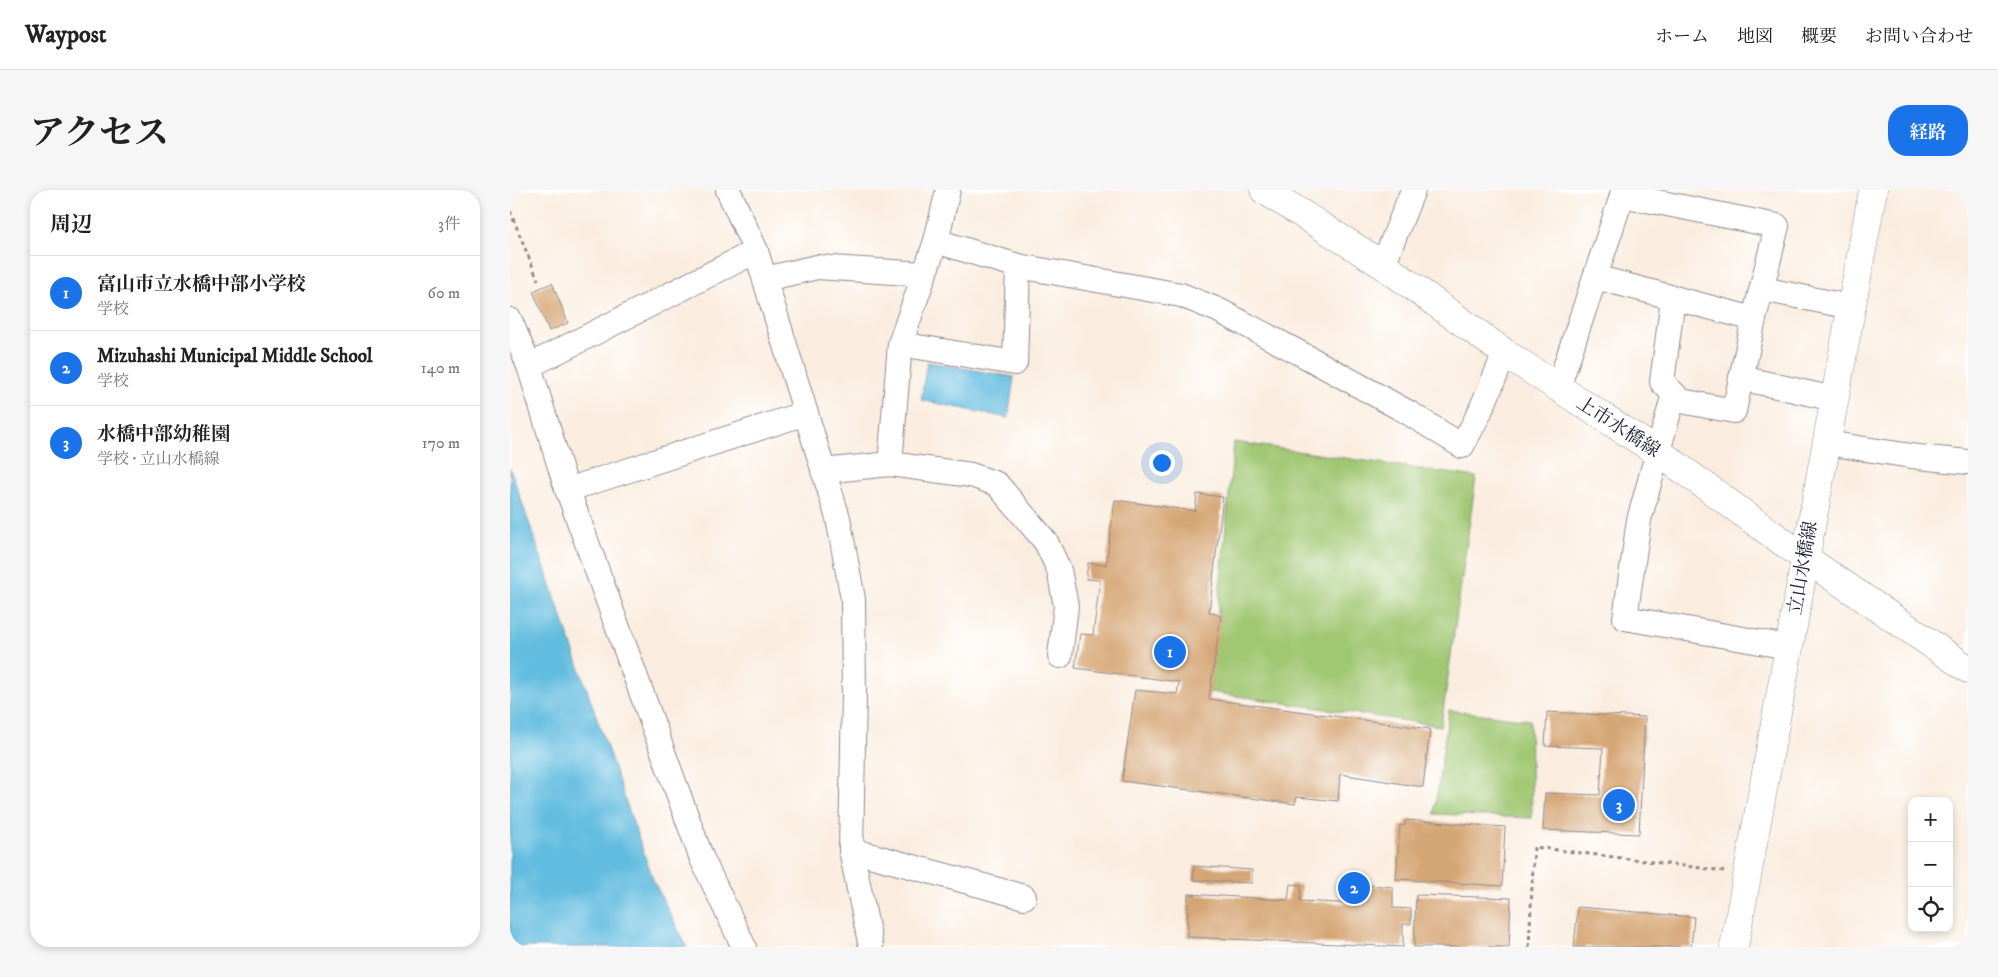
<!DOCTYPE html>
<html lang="ja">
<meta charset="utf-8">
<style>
:root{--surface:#fff;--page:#f6f6f6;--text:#222;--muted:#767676;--line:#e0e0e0;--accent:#1a73e8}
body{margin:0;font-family:"IM FELL DW Pica","Noto Serif JP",serif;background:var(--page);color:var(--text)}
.controls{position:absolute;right:15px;bottom:15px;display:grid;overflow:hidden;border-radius:10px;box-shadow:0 2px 8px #0003}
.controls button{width:45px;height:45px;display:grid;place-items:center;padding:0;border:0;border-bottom:1px solid var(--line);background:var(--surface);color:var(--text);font:25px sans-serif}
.you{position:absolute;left:651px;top:272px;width:18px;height:18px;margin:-12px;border:4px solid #fff;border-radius:50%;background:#1a73e8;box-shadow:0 0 0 8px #1a73e833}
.badge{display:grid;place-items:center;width:32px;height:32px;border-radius:50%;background:var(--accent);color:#fff;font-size:16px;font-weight:700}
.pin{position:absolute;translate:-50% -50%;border:2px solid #fff;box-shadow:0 1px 5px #0006}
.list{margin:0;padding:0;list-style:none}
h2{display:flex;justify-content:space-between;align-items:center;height:65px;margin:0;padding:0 20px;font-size:21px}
h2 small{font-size:16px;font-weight:400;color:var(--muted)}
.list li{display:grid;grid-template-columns:32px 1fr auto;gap:15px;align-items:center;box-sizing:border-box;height:75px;padding:0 20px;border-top:1px solid var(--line)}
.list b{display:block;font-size:19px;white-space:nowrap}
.list p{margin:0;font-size:16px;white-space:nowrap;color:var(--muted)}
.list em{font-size:16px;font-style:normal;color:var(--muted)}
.icon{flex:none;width:28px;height:28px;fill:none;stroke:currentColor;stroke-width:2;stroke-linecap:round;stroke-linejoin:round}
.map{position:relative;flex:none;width:1458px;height:757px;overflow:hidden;border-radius:20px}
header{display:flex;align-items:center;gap:30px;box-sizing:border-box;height:70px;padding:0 25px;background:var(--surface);border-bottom:1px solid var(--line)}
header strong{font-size:24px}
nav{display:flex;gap:28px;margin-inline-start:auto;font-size:18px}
.intro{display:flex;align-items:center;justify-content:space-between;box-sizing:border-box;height:120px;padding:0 30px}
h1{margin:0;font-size:35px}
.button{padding:12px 22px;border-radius:20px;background:var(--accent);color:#fff;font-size:18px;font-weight:700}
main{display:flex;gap:30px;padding:0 30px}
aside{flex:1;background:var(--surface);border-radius:20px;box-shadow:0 2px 8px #0003}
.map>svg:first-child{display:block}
.green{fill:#a0c772;stroke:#617456}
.water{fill:#62bcdf;stroke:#426f8d}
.building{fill:#d5a674}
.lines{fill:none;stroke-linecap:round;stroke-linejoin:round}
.street-casing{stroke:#8e888d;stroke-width:26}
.secondary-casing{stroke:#8e888d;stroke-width:29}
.primary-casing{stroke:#8e888d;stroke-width:29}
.path{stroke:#8e888d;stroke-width:3;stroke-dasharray:4 4;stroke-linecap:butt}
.street{stroke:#fff;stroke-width:24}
.secondary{stroke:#fff;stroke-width:28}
.primary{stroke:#fff;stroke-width:28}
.labels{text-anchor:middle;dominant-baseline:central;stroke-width:4.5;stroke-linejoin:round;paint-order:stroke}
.street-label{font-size:19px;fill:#22223b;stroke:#fff}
</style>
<header>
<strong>Waypost</strong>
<nav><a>ホーム</a><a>地図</a><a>概要</a><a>お問い合わせ</a></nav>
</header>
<div class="intro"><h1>アクセス</h1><a class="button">経路</a></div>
<main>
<aside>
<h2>周辺<small>3件</small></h2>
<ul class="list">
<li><span class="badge">1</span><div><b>富山市立水橋中部小学校</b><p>学校</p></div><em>60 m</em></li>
<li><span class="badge">2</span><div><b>Mizuhashi Municipal Middle School</b><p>学校</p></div><em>140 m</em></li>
<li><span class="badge">3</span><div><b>水橋中部幼稚園</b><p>学校 · 立山水橋線</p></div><em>170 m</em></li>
</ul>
</aside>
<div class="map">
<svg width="1458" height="757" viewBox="0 0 1458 757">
<rect width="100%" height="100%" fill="#fff"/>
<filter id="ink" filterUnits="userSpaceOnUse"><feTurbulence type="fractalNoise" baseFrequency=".02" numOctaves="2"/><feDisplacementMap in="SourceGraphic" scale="10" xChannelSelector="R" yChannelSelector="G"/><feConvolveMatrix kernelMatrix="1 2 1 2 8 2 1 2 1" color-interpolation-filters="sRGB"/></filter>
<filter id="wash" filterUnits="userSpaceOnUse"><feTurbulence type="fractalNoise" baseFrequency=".0096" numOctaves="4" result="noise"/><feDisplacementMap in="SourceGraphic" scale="20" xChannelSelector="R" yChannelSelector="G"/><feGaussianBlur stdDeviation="1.12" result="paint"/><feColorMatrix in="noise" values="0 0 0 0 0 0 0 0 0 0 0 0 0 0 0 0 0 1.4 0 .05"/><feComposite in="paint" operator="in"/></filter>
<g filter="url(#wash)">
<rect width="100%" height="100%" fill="#faeddf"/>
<g class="green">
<polygon points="724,252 966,287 931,536 700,502"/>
<polygon points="939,520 1020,530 1022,628 924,624"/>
</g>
<g class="water">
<polygon points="417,172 504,187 498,228 411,210"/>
<polygon points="0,278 143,690 177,757 0,757"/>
</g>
<g id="blocks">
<g class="building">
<polygon points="42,93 58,133 39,141 23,101"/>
<polygon points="687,304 713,307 699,422 711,426 699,509 920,539 913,597 830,584 828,611 787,607 785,614 612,591 625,500 667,504 669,492 565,478 570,444 583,445 590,390 576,389 578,373 596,375 605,310 685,321"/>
<polygon points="1037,522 1135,527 1129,644 1033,640 1035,603 1090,605 1093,558 1035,556"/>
<polygon points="896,630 995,637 992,696 886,689 890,635 894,636"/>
<polygon points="684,676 742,680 742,693 683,690"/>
<polygon points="780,694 791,695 790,711 846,714 846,694 883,697 883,718 901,719 901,734 893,734 893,757 677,747 678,704 778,710"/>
<polygon points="906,705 1001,708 999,757 904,757"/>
<polygon points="1068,717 1184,727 1181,757 1064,757"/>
</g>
</g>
</g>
<g filter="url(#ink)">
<use href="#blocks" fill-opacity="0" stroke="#8e888d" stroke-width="1"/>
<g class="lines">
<defs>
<g id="street">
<polyline points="218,0 246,61 328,328 343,409 344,504 341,660 361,757"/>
<polyline points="426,51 508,76"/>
<polyline points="873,75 903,0"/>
<polyline points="1085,87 1244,129 1267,36 1112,5"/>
<polyline points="255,89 307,77 414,84"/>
<polyline points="1252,99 1341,117"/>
<polyline points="1163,108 1152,192 1171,211 1224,221 1244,129"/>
<polyline points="0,130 19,176 54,290 192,669 234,757"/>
<polyline points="390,154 505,173 508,76 671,105 708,120 799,168 899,223 952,256 969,224 995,163"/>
<polyline points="19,176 246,61"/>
<polyline points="1231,188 1324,209"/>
<polyline points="1048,198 1114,0"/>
<polyline points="1164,204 1129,330 1115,428 1278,457"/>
<polyline points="1316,253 1408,267 1458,272"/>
<polyline points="380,274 461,285 487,294 536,352 549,380 556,416 550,466"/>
<polyline points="313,281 380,274 390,154 426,51 438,0"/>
<polyline points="57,300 296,223"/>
<polyline points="341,660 514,707"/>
</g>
<polyline id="secondary" points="754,0 873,75 995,163 1158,269 1295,368 1458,479"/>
<polyline id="primary" points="1224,757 1363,0"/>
</defs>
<use href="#street" class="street-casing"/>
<use href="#secondary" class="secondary-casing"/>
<use href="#primary" class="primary-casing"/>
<g class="path">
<polyline points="0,21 28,90"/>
<polyline points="1019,757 1024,657 1214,681"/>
</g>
<use href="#street" class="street"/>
<use href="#secondary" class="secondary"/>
<use href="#primary" class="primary"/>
</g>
</g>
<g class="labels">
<g class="street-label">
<text transform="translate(1108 237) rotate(33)">上市水橋線</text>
<text transform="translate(1293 378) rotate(-80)">立山水橋線</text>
</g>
</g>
</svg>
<div class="controls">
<button>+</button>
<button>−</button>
<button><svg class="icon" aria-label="locate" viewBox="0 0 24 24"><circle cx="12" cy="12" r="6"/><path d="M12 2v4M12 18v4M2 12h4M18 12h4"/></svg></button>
</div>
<div class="you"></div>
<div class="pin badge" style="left:660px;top:462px">1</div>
<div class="pin badge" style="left:844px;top:698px">2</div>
<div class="pin badge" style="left:1109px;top:615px">3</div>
</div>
</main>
